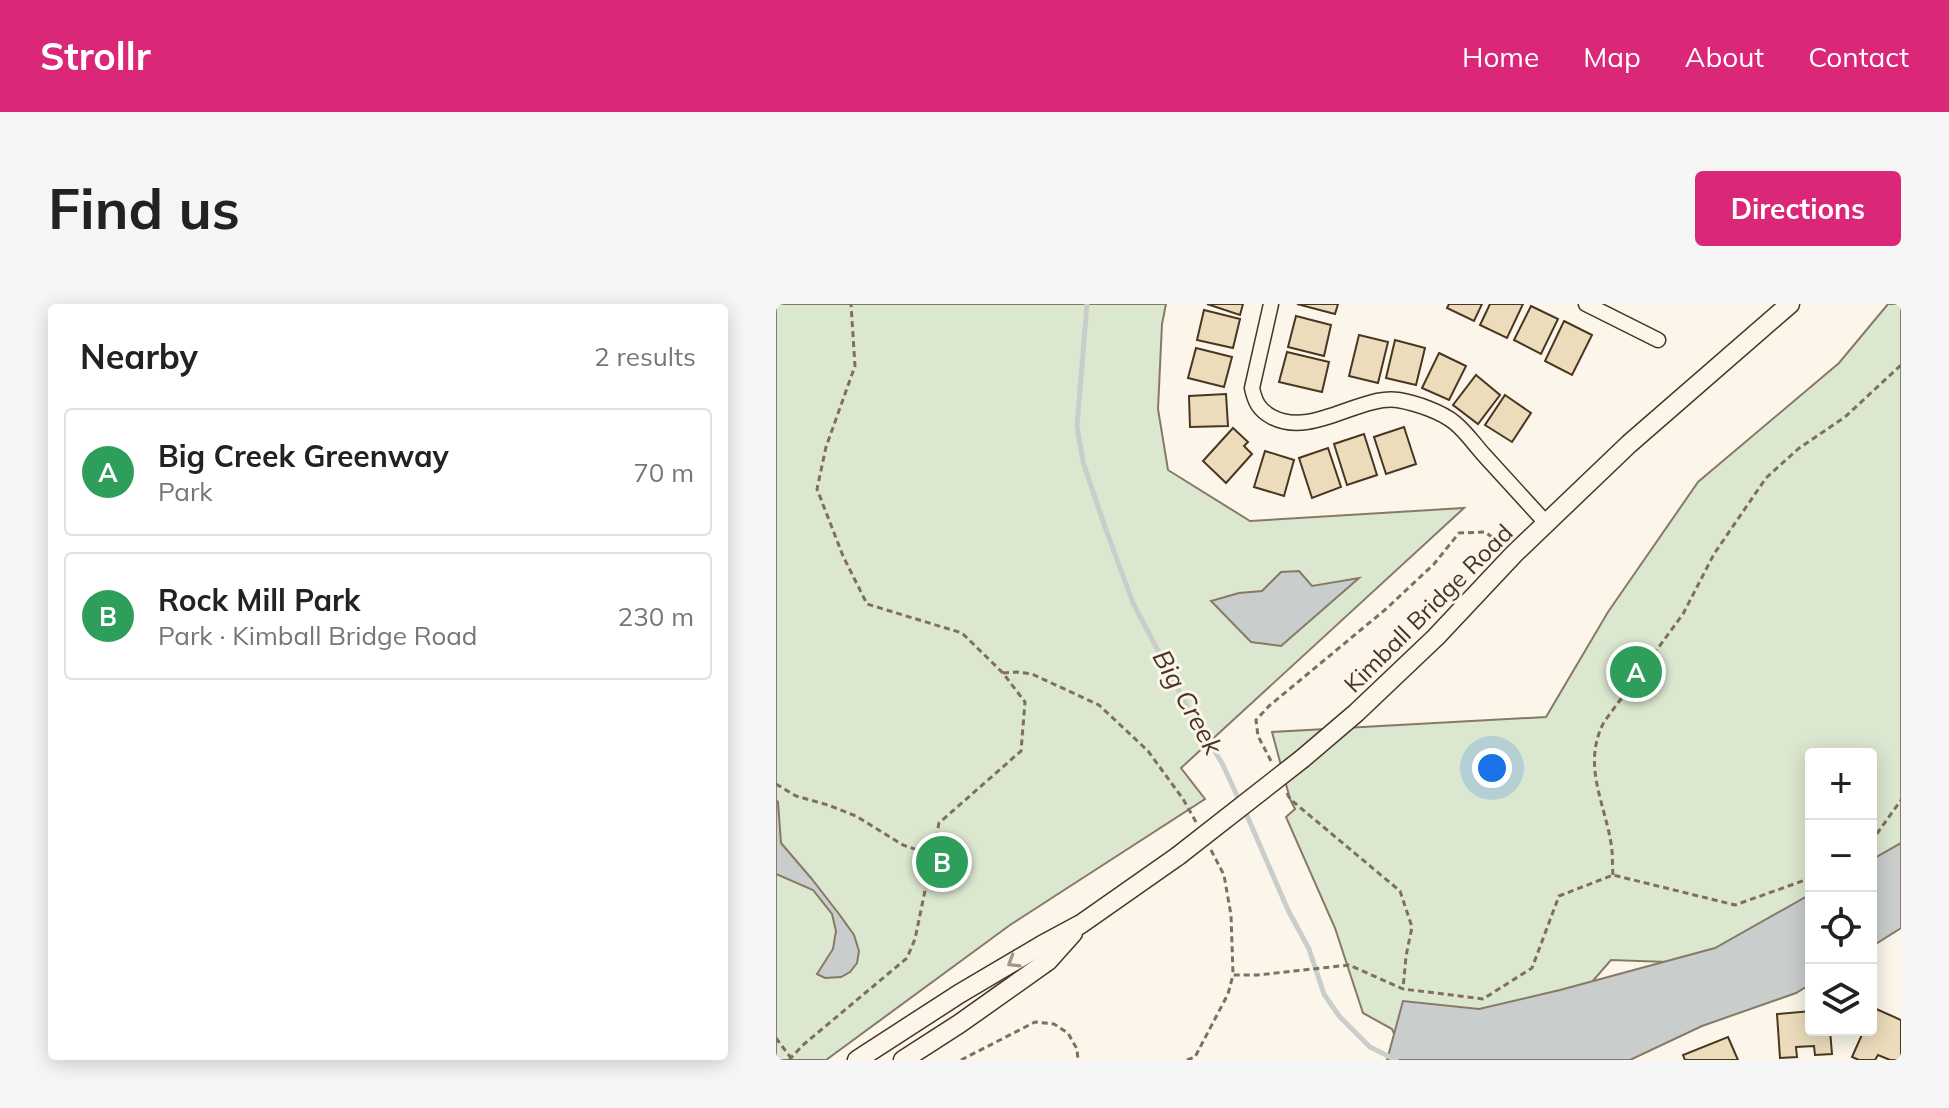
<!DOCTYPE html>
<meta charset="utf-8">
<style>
:root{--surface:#fff;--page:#f6f6f6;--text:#222;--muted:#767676;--line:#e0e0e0;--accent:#db2777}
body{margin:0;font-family:Mulish,sans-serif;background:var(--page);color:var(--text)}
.controls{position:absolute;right:24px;bottom:24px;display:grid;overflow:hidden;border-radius:8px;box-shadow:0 4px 20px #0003}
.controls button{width:72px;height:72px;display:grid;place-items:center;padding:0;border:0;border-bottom:2px solid var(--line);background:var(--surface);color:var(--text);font:40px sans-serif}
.you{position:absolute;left:716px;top:464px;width:28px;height:28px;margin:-20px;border:6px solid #fff;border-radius:50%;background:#1a73e8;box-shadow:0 0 0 12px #1a73e833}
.badge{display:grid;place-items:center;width:52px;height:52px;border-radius:50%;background:var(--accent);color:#fff;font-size:26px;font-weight:700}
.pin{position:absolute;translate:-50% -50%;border:4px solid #fff;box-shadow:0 2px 8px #0006}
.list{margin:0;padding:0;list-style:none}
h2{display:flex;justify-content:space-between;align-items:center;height:104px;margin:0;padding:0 32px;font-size:34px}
h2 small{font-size:26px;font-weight:400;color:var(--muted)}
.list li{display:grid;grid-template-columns:52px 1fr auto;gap:24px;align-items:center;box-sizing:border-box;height:128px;margin:0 16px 16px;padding:0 16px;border:2px solid var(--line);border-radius:8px}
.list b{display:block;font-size:30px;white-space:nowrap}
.list p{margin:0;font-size:26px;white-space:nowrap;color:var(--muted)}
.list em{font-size:26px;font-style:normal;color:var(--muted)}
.icon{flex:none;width:44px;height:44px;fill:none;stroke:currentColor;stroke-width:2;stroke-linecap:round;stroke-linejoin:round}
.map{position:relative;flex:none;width:1125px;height:756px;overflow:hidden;border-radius:8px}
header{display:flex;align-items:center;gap:48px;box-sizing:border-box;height:112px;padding:0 40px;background:var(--accent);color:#fff}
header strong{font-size:38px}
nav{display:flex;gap:44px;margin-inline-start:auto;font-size:28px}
.intro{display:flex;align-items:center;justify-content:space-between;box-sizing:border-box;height:192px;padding:0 48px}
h1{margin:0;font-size:56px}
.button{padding:20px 36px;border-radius:8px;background:var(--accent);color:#fff;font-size:28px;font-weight:700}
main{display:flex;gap:48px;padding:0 48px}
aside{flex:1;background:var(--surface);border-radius:8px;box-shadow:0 4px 20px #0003}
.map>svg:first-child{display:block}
.green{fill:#dce7d0;stroke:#887966;stroke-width:2}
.water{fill:#c9cecd;stroke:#887966;stroke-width:2}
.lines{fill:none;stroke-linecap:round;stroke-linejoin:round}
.stream{stroke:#c9cecd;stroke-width:5}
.building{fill:#ecdcbc;stroke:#4a3520;stroke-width:2}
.minor-casing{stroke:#4a3520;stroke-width:17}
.tertiary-casing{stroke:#4a3520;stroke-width:21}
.path{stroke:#7f6f5c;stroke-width:3;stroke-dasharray:6 4;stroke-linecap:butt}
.minor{stroke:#fbf6e9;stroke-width:14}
.tertiary{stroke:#fbf6e9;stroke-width:18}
.tertiary-bridge-casing{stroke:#4a3520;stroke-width:21;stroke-linecap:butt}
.tertiary-bridge{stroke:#fbf6e9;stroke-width:18}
.oneway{stroke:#a29684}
.labels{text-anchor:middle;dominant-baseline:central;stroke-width:6;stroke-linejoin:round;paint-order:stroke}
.street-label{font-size:24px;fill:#4a3520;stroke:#fbf6e9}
.water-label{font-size:26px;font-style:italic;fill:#4a3520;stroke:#fbf6e9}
</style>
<header>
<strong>Strollr</strong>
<nav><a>Home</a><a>Map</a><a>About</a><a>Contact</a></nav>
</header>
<div class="intro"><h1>Find us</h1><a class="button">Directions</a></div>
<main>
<aside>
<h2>Nearby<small>2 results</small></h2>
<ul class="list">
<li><span class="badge" style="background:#2e9e5b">A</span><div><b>Big Creek Greenway</b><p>Park</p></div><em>70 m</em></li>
<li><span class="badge" style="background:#2e9e5b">B</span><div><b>Rock Mill Park</b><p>Park · Kimball Bridge Road</p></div><em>230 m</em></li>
</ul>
</aside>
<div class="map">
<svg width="1125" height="756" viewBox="0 0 1125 756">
<rect width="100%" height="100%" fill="#fbf6e9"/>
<g class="green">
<polygon points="0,0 390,0 386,20 382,105 392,166 474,217 688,204 405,464 429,495 234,621 50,756 0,756"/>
<polygon points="1112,0 1125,0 1125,580 1095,600 1095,450 1035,450 1035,632 975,661 835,656 774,726 625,746 616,725 587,709 559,624 510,513 519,505 514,495 496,428 770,413 832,308 922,178 1063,59"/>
</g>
<g class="water">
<polygon points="523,267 536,282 583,274 505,342 475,338 435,297 463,289 486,287 505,268"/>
<polygon points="0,496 2,498 5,539 35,574 63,610 78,631 83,647 81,659 74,668 65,673 49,674 41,670 57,645 60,627 56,610 37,586 0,570"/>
<polygon points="1125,539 1125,624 1095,643 1095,556"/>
<polygon points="1035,590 1035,680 1020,689 926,722 854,756 611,756 627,697 703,705 784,686 939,644"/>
</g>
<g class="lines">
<g class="stream">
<polyline points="311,0 301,122 307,158 329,223 357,299 414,408 446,459 464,498"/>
<polyline points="469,507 512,606 533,645 548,690 563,712 594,743 620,756"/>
</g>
</g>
<g class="building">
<polygon points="431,0 467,0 464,11"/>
<polygon points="521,0 562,0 559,10"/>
<polygon points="673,0 706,0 698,17 671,4"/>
<polygon points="714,0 747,0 731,34 704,21"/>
<polygon points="755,2 782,15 765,50 738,36"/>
<polygon points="428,6 464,15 457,44 421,36"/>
<polygon points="520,12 555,21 548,52 512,43"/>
<polygon points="788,17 816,31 796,71 769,57"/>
<polygon points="583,31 612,38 602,79 573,72"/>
<polygon points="619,36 649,44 640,81 610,74"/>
<polygon points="420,44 456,53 448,83 412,74"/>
<polygon points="511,48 553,58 546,88 503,78"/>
<polygon points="663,49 690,62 673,96 646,84"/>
<polygon points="700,71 724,91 702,120 677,101"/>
<polygon points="450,90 452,122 414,123 413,92"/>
<polygon points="729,91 755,109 736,138 709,121"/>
<polygon points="628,123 640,160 610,170 598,133"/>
<polygon points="457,124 472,138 468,142 476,150 450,179 427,157"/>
<polygon points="588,130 601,171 571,181 558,140"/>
<polygon points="552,144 565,183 536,194 523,154"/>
<polygon points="489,147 518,156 508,192 478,183"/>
<polygon points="1098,704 1125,716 1125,756 1114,756 1102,751 1099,756 1083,756 1076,753 1088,726 1095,726 1095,711"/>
<polygon points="1035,707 1035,726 1054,726 1056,750 1039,751 1038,742 1020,743 1021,753 1004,754 1001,710"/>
<polygon points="952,733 962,756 909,756 907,751"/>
</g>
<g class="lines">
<defs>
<g id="minor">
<path d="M495,0L476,84C479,98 483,106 496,113C535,134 583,91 622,96C640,99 666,108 679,119C690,128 699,141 708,151C729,174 750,197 771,220"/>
<polyline points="810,0 882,36"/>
</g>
<g id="tertiary">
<polyline points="526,455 580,409 660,333 738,250 853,140 1014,0"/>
<polyline points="81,756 183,690 266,641 305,620 402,552"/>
<polyline points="127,756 183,720 272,657 297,629"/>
</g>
</defs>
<use href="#minor" class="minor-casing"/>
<use href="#tertiary" class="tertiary-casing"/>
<g class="path">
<polyline points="227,369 241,368 256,370 323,401 372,447 407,495 420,518"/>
<polyline points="495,457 482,432 480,416 493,402 610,305 658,260 683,229 709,228 726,240"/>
<polyline points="0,480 20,492 52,501 80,512 127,541 156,551"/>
<polyline points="511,489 514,495 624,587 636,623 630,652 627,685"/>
<polyline points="1095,538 1125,496"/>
<polyline points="435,546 448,571 455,611 457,670"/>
<path d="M837,571C836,560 837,550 835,539C828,497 806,460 828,418L907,310L938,250L990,174L1022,145L1069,113L1125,61"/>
<polyline points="0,734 15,754"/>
<polyline points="13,756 27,741 131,654 139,635 163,519 245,447 249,398 227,369 186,329 91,300 67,252 41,185 50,143 79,62 75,0"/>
<polyline points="185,756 259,718 278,720 292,729 301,745 302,756"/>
<polyline points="411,756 419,753 452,690 457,671 482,671 573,661 627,685 707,695 756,664 783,592 837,571 959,601 1035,574"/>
</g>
<use href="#minor" class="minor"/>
<use href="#tertiary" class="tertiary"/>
<defs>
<polyline id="tertiary-bridge" points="402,552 526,455"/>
</defs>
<use href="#tertiary-bridge" class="tertiary-bridge-casing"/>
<use href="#tertiary-bridge" class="tertiary-bridge"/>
</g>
<defs><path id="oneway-chevron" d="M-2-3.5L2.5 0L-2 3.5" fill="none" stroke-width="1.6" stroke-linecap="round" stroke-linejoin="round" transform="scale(2)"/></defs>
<use class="oneway" href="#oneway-chevron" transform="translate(237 658) rotate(149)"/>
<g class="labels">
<g class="street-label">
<text transform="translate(652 304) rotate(-45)">Kimball Bridge Road</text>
</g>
<g class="water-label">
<text transform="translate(412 398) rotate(61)">Big Creek</text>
</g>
</g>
</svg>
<div class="controls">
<button>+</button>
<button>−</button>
<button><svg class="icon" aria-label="locate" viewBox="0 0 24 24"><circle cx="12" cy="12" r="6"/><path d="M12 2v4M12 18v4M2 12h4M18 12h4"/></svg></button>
<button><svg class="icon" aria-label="layers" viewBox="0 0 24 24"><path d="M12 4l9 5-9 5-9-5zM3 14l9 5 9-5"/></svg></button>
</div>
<div class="you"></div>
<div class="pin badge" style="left:860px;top:368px;background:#2e9e5b">A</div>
<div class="pin badge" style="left:166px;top:558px;background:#2e9e5b">B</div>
</div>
</main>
